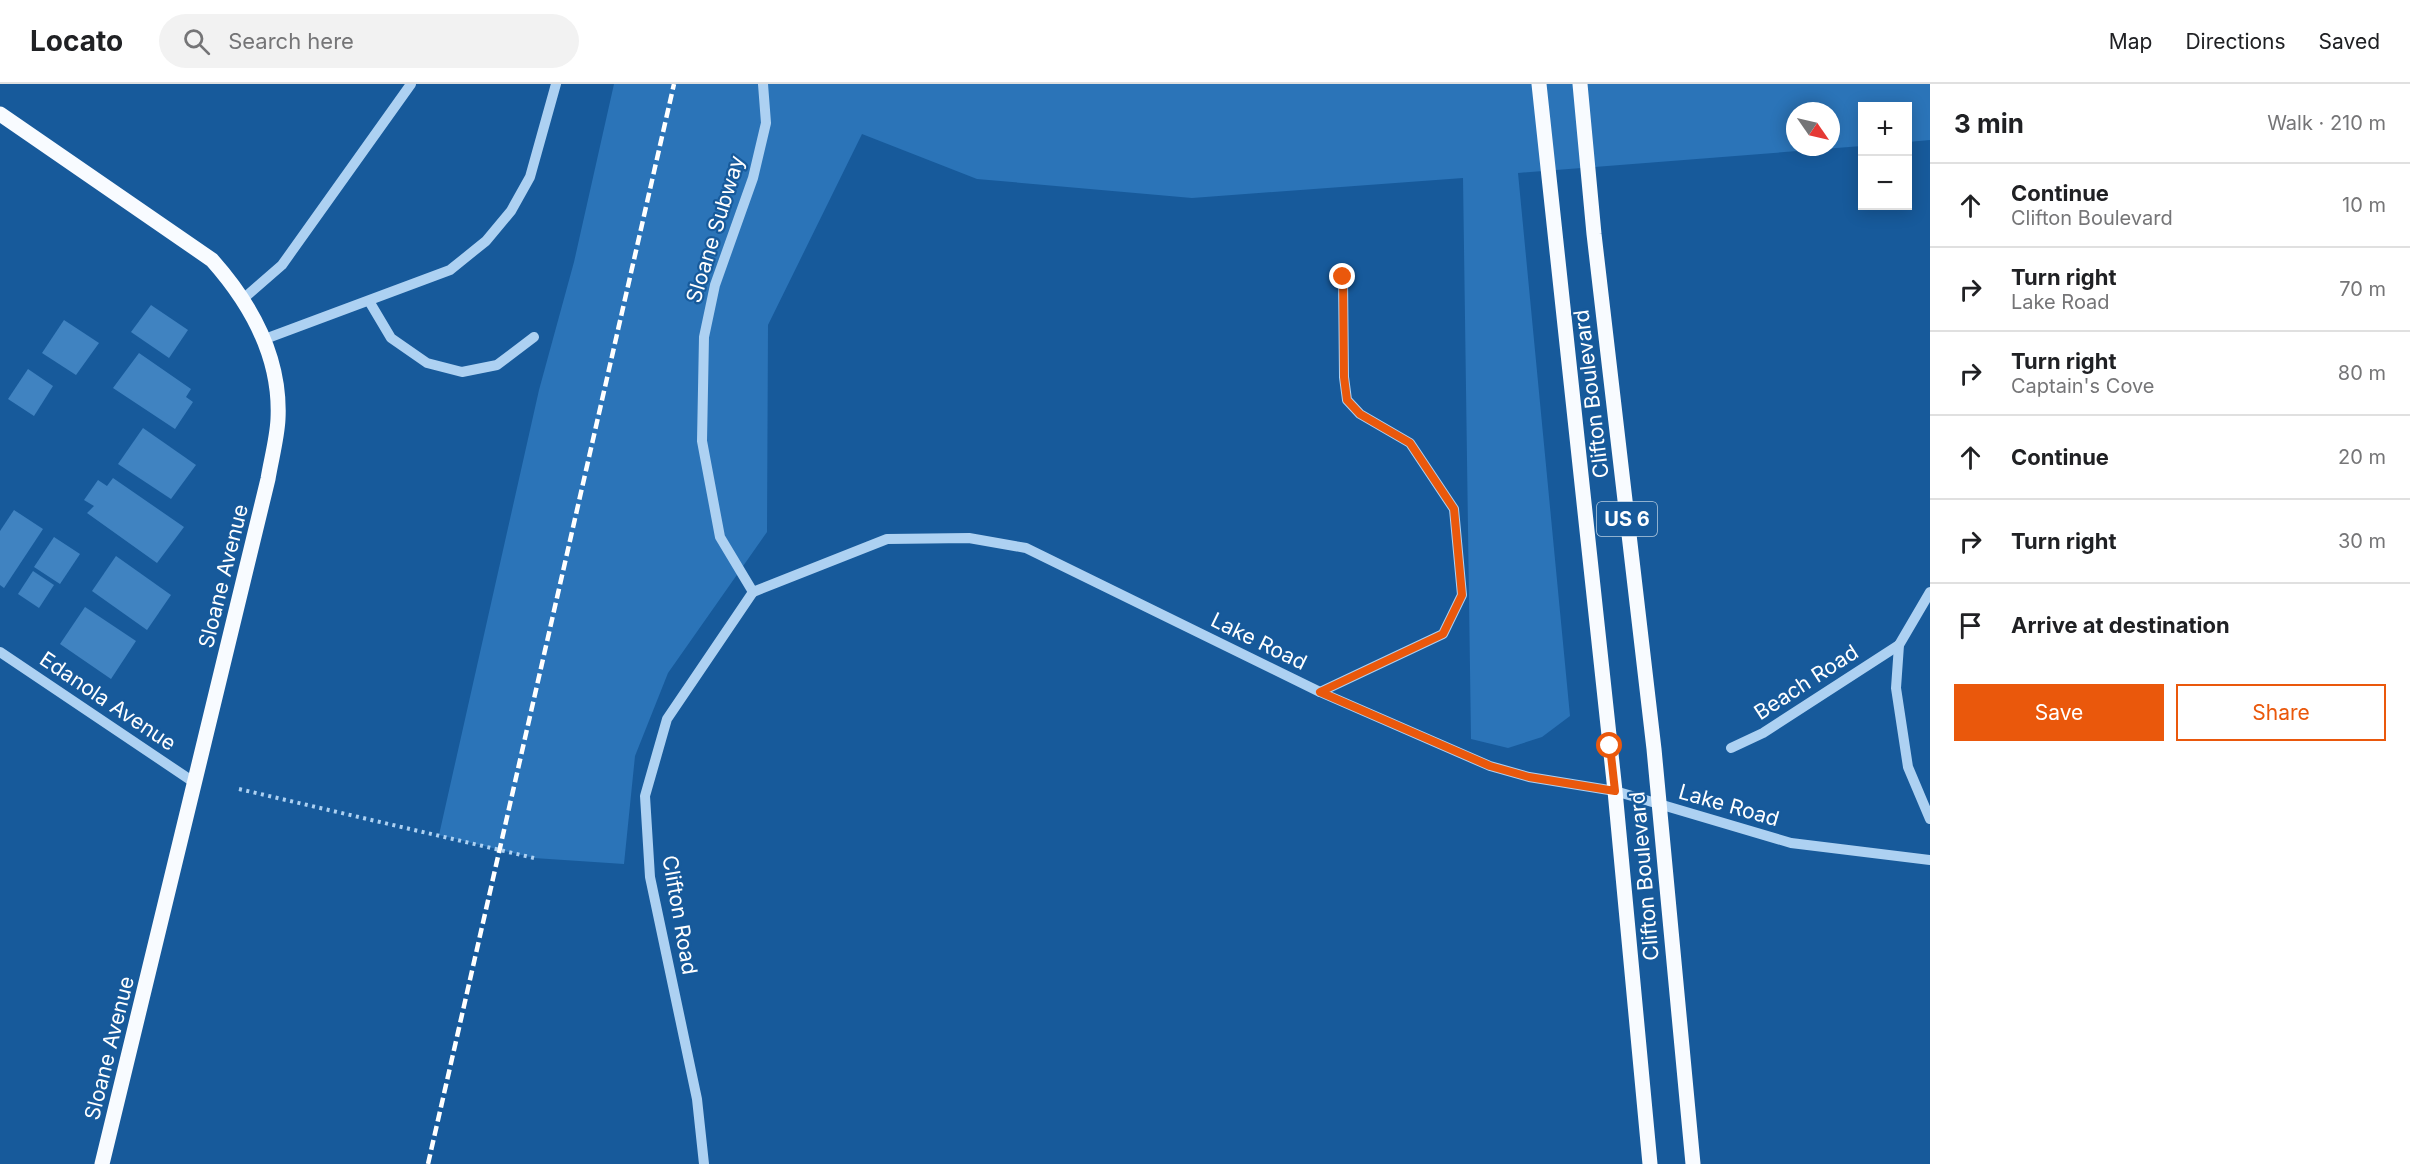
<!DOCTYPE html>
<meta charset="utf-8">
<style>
:root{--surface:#fff;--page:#f2f2f2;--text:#202124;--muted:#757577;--line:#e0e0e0;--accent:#ea580c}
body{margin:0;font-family:Inter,sans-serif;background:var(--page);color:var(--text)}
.controls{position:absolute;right:18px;top:18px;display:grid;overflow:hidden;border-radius:0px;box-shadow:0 3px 15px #0003}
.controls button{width:54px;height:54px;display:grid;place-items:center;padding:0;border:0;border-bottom:2px solid var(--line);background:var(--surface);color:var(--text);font:30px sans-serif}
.compass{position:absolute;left:1786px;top:18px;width:54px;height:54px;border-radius:50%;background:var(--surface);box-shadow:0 3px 15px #0003;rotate:124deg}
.stop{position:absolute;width:18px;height:18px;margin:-14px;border:4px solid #ea580c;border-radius:50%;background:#fff}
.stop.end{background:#ea580c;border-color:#fff;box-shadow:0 2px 6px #0008}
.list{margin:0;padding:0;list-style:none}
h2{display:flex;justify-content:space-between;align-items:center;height:78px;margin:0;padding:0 24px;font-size:26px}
h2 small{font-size:20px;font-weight:400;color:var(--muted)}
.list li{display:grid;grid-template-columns:39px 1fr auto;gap:18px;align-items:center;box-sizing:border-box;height:84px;padding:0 24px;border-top:2px solid var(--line)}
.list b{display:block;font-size:22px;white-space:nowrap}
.list p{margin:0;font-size:20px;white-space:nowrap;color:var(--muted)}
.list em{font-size:20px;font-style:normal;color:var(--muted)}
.actions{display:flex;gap:12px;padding:18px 24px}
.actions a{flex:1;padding:14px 0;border:2px solid var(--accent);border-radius:0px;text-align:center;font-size:21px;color:var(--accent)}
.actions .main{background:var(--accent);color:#fff}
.icon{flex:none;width:33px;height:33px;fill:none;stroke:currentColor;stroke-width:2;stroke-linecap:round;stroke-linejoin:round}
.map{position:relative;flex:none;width:1930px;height:1080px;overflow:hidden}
header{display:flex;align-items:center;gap:36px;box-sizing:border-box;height:84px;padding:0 30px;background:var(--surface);border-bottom:2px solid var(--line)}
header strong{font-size:28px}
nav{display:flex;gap:33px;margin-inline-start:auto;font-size:21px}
.search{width:420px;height:54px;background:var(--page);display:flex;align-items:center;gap:15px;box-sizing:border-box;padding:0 21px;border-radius:33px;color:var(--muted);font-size:22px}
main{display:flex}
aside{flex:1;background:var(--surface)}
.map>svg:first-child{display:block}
.green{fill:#2b74b8;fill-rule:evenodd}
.building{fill:#4083c1}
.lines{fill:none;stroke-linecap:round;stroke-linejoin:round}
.path{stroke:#add1f2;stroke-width:4;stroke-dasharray:3 4.5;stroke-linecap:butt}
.minor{stroke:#add1f2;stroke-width:10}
.major{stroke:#f8fbff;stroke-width:15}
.rail{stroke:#fff;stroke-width:4.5;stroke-dasharray:10 4.5;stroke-linecap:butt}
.route{stroke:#ea580c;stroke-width:8}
.labels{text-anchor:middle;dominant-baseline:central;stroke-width:4.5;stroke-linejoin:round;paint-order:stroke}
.shield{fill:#175a9b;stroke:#b9cee1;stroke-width:1.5}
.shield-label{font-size:20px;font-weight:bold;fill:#fff}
.street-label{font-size:21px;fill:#fff;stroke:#175a9b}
</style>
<header>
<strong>Locato</strong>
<div class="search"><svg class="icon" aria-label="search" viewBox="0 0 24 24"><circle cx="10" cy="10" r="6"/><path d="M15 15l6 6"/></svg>Search here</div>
<nav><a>Map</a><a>Directions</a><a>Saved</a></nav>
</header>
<main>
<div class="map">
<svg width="1930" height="1080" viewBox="0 0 1930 1080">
<rect width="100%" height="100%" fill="#175a9b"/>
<path class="green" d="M614,0H1930V56L1908,58V22H1862V62L1518,89L1570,632L1542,653L1508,664L1471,655L1463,94L1192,114L977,95L862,50L768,241L767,448L668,589L635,672L624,780L534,774L439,751L539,306L574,178ZM1795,27H1831V63H1795Z"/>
<g class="building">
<polygon points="151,221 188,246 169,274 131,248"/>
<polygon points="64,236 99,259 76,291 42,269"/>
<polygon points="139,269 191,305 186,313 193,318 175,345 113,304"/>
<polygon points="28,285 53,302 34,332 8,315"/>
<polygon points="143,344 196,381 171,415 118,380"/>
<polygon points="113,394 184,443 157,479 87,429 94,422 84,416 98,396 107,402"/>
<polygon points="14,426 43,445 4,504 0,501 0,447"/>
<polygon points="54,453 80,470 60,500 34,483"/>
<polygon points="116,472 171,511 147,546 92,507"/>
<polygon points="33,487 54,501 39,524 18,510"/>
<polygon points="85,523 136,557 111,595 60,560"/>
</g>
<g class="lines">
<polyline class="path" points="239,705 534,774"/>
<g class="minor">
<polyline points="243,215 282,181 411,0"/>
<polyline points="369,217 391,254 427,279 462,288 497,281 534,253"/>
<polyline points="265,255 450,186 486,157 511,127 530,93 556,0"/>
<polyline points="753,508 887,455 969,454 1026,464 1320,608 1490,682 1529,693 1615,707 1791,759 1930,776"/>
<polyline points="753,508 720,453 702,357 704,253 715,201 753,94 766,39 763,0"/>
<polyline points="1930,508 1899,561 1896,604 1908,683 1930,735"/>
<polyline points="0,568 195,699"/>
<polyline points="1320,608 1443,550 1462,511 1454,425 1410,359 1360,330 1347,316 1344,293 1343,193"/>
<polyline points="1731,664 1763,649 1899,561"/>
<polyline points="704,1080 697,1015 650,793 645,712 667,635 753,508"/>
</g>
<g class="major">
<polyline points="1539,0 1615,707 1650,1080"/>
<polyline points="1580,0 1594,150 1654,665 1693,1080"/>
<path d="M0,30L212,176C252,221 281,274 278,335C277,355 271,376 268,395L102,1080"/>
</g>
<polyline class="rail" points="428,1080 674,0"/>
</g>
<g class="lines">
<polyline class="route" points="1343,193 1344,293 1347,316 1360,330 1410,359 1454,425 1462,511 1443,550 1320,608 1490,682 1529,693 1615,707 1610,662"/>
</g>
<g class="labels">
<rect class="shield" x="1597" y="418" width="60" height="34" rx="4.5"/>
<g class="shield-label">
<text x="1627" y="435">US 6</text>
</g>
<g class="street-label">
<text transform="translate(715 145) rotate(-73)">Sloane Subway</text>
<text transform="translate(1591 310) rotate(-97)">Clifton Boulevard</text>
<text transform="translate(223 492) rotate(-76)">Sloane Avenue</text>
<text transform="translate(1259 557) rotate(26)">Lake Road</text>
<text transform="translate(1806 598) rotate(-33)">Beach Road</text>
<text transform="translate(108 617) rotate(34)">Edanola Avenue</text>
<text transform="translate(1729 721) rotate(16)">Lake Road</text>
<text transform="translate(1644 792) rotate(-95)">Clifton Boulevard</text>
<text transform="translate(680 831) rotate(80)">Clifton Road</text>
<text transform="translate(109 964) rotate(-76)">Sloane Avenue</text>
</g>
</g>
</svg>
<div class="controls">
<button>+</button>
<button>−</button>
</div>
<svg class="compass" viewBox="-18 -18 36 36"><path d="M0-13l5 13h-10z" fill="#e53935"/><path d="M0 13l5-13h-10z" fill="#757577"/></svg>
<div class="stop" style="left:1610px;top:662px"></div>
<div class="stop end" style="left:1343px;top:193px"></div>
</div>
<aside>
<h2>3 min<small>Walk · 210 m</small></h2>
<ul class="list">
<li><svg class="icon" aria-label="ahead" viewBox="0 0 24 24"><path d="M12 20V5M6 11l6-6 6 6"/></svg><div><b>Continue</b><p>Clifton Boulevard</p></div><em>10 m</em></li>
<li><svg class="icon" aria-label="right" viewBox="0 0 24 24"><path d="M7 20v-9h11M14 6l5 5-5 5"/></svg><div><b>Turn right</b><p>Lake Road</p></div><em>70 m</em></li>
<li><svg class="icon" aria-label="right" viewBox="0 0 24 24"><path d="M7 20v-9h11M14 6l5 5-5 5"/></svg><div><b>Turn right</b><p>Captain's Cove</p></div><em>80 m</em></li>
<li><svg class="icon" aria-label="ahead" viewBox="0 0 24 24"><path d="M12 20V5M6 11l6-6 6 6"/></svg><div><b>Continue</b></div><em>20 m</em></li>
<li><svg class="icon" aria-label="right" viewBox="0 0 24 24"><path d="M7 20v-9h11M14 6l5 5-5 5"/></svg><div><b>Turn right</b></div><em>30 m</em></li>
<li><svg class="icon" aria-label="arrive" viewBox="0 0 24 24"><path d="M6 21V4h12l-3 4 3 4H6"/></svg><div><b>Arrive at destination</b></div></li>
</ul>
<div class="actions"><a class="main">Save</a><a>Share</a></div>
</aside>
</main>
